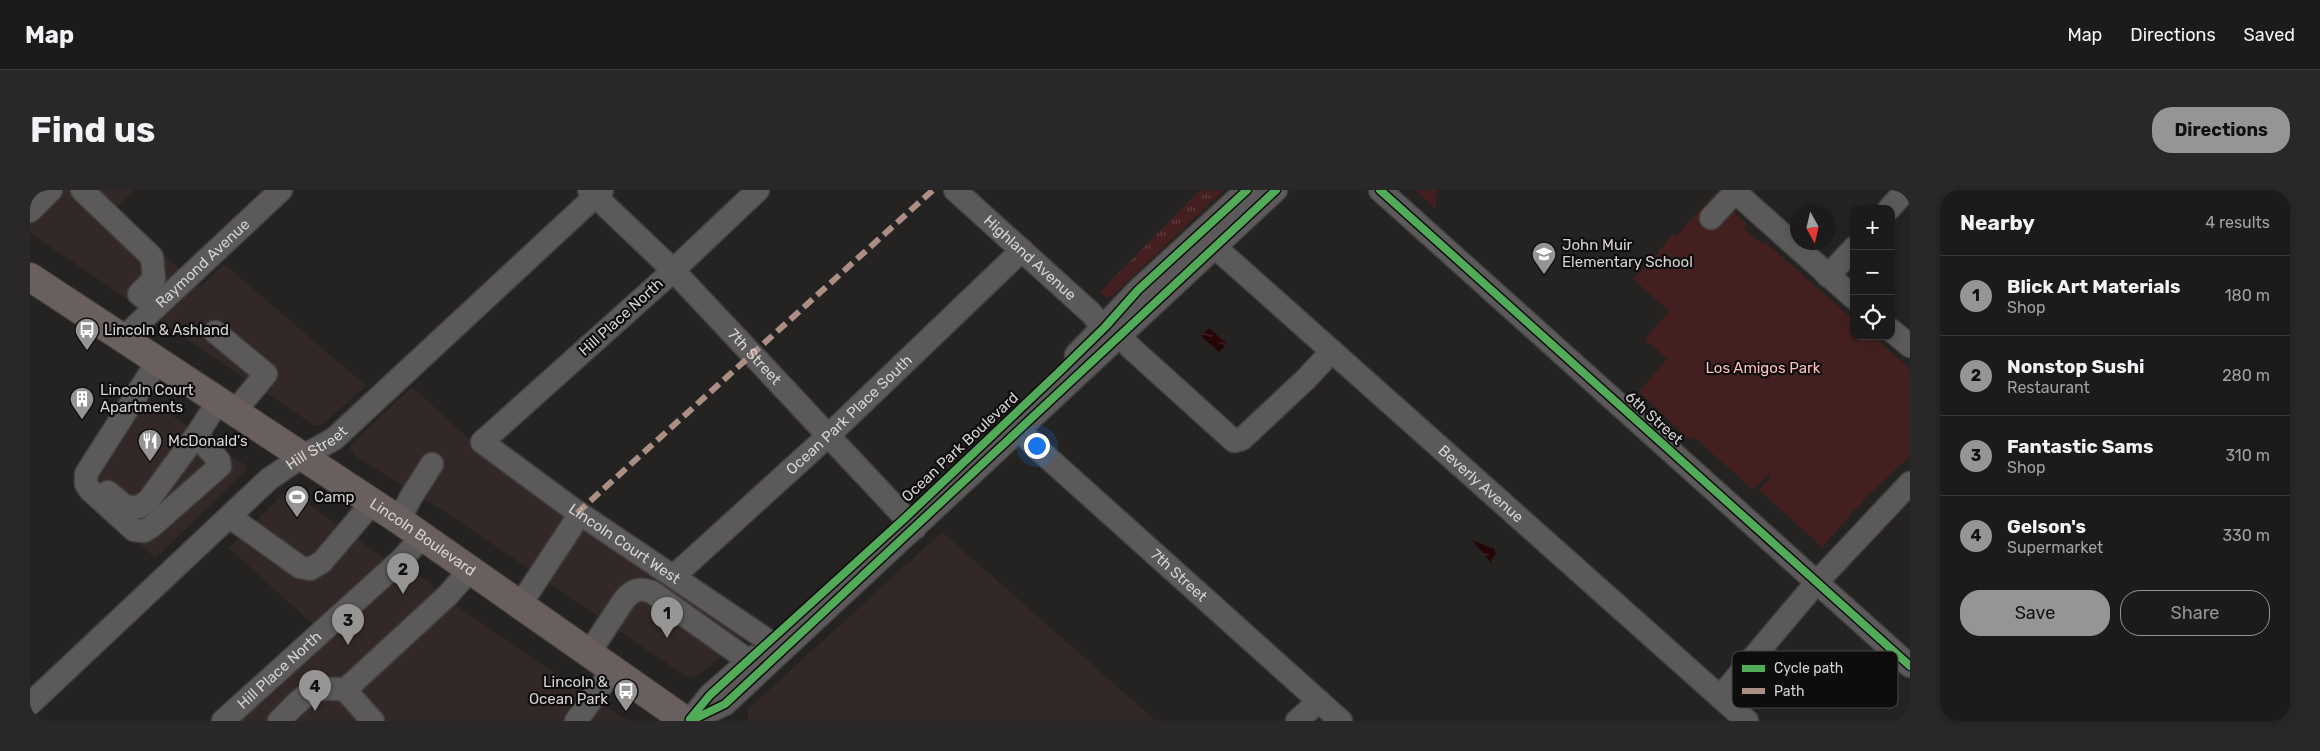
<!DOCTYPE html>
<meta charset="utf-8">
<style>
:root{--surface:#1c1a1a;--page:#292727;--text:#f1f3f6;--muted:#a0a1a2;--line:#3a3839;--accent:#979594}
body{margin:0;font-family:Rubik,sans-serif;background:var(--page);color:var(--text)}
.controls{position:absolute;right:15px;top:15px;display:grid;overflow:hidden;border-radius:10px;box-shadow:0 2px 8px #0003}
.controls button{width:45px;height:45px;display:grid;place-items:center;padding:0;border:0;border-bottom:1px solid var(--line);background:var(--surface);color:var(--text);font:25px sans-serif}
.compass{position:absolute;left:1760px;top:15px;width:45px;height:45px;border-radius:50%;background:var(--surface);box-shadow:0 2px 8px #0003;rotate:172deg}
.you{position:absolute;left:1006px;top:255px;width:18px;height:18px;margin:-12px;border:4px solid #fff;border-radius:50%;background:#1a73e8;box-shadow:0 0 0 8px #1a73e833}
.badge{display:grid;place-items:center;width:32px;height:32px;border-radius:50%;background:var(--accent);color:#111;font-size:16px;font-weight:700}
.pin{position:absolute;translate:-50% -41px;filter:drop-shadow(0 1px 2px #0008)}
.pin::after{content:'';position:absolute;top:26px;width:18px;height:15px;background:inherit;clip-path:polygon(0 0,100% 0,50% 100%)}
.list{margin:0;padding:0;list-style:none}
h2{display:flex;justify-content:space-between;align-items:center;height:65px;margin:0;padding:0 20px;font-size:21px}
h2 small{font-size:16px;font-weight:400;color:var(--muted)}
.list li{display:grid;grid-template-columns:32px 1fr auto;gap:15px;align-items:center;box-sizing:border-box;height:80px;padding:0 20px;border-top:1px solid var(--line)}
.list b{display:block;font-size:19px;white-space:nowrap}
.list p{margin:0;font-size:16px;white-space:nowrap;color:var(--muted)}
.list em{font-size:16px;font-style:normal;color:var(--muted)}
.actions{display:flex;gap:10px;padding:15px 20px}
.actions a{flex:1;padding:11px 0;border:1px solid var(--accent);border-radius:20px;text-align:center;font-size:18px;color:var(--accent)}
.actions .main{background:var(--accent);color:#111}
.icon{flex:none;width:28px;height:28px;fill:none;stroke:currentColor;stroke-width:2;stroke-linecap:round;stroke-linejoin:round}
.map{position:relative;flex:none;width:1880px;height:531px;overflow:hidden;border-radius:20px}
header{display:flex;align-items:center;gap:30px;box-sizing:border-box;height:70px;padding:0 25px;background:var(--surface);border-bottom:1px solid var(--line)}
header strong{font-size:24px}
nav{display:flex;gap:28px;margin-inline-start:auto;font-size:18px}
.intro{display:flex;align-items:center;justify-content:space-between;box-sizing:border-box;height:120px;padding:0 30px}
h1{margin:0;font-size:35px}
.button{padding:12px 22px;border-radius:20px;background:var(--accent);color:#111;font-size:18px;font-weight:700}
main{display:flex;gap:30px;padding:0 30px}
aside{flex:1;background:var(--surface);border-radius:20px;box-shadow:0 2px 8px #0003}
.map>svg:first-child{display:block}
.built{fill:#322827}
.grass{fill:url(#grass-tufts)}
.green{fill:#43201f}
.water{fill:url(#water-ripples)}
.lines{fill:none;stroke-linecap:round;stroke-linejoin:round}
.minor-casing{stroke:#423f3f;stroke-width:25}
.highway-casing{stroke:#423f3f;stroke-width:30}
.minor{stroke:#5b5959;stroke-width:22}
.highway{stroke:#695f5e;stroke-width:28}
.quiet{stroke:#ac8f84;stroke-width:6;stroke-dasharray:12 6;stroke-linecap:butt}
.cycleway-casing{stroke:#0e0c0c;stroke-width:11}
.cycleway{stroke:#51ab58;stroke-width:8}
.labels{text-anchor:middle;dominant-baseline:central;stroke-width:4.5;stroke-linejoin:round;paint-order:stroke}
.poi-label{font-size:15px;fill:#d5d2d2;stroke:#0e0c0c;text-anchor:start}
.street-label{font-size:15px;fill:#d5d2d2;stroke:#0e0c0c}
.park-label{font-size:15px;fill:#febeb9;stroke:#0e0c0c}
.key{fill:#0e0c0c;stroke:#4a4747;stroke-width:1}
.key-label{font-size:14px;fill:#d5d2d2}
</style>
<header>
<strong>Map</strong>
<nav><a>Map</a><a>Directions</a><a>Saved</a></nav>
</header>
<div class="intro"><h1>Find us</h1><a class="button">Directions</a></div>
<main>
<div class="map">
<svg width="1880" height="531" viewBox="0 0 1880 531">
<defs>
<pattern id="grass-tufts" width="24" height="20" patternUnits="userSpaceOnUse" patternTransform="scale(1.25)"><rect width="24" height="20" fill="#43201f"/><path d="M3 7l-1-3M5 7V3M7 7l1-3M15 17l-1-3M17 17v-4M19 17l1-3" fill="none" stroke="#5d403f"/></pattern>
<pattern id="water-ripples" width="26" height="14" patternUnits="userSpaceOnUse" patternTransform="scale(1.25)"><rect width="26" height="14" fill="#260506"/><path d="M2 4q2-2 4 0t4 0M15 11q2-2 4 0t4 0" fill="none" stroke="#452929"/></pattern>
</defs>
<rect width="100%" height="100%" fill="#252322"/>
<g class="built">
<polygon points="0,0 102,0 103,2 82,22 171,97 194,74 336,196 293,234 285,236 0,43"/>
<polygon points="382,197 460,268 719,442 675,480 663,487 655,486 417,323 326,267 320,259 322,253"/>
<polygon points="104,200 215,275 215,282 125,368 45,290"/>
<polygon points="262,302 359,372 286,437 199,358 254,303"/>
<polygon points="912,342 1126,531 721,531 718,528 718,519"/>
<polygon points="374,376 400,392 405,401 490,460 597,531 206,531"/>
</g>
<g class="grass">
<polygon points="1170,0 1194,0 1083,105 1076,108 1070,102"/>
<polygon points="1385,0 1407,0 1405,18"/>
</g>
<polygon class="green" points="1684,5 1717,34 1714,38 1732,54 1735,52 1824,130 1824,146 1843,146 1880,179 1880,266 1832,311 1833,314 1821,322 1820,326 1792,357 1729,300 1741,287 1738,284 1723,300 1663,246 1660,250 1609,202 1637,169 1615,149 1639,121 1603,89 1621,72 1642,44 1646,46"/>
<g class="water">
<polygon points="1179,138 1197,154 1189,162 1171,146"/>
<polygon points="1442,350 1464,359 1466,364 1461,370 1462,374"/>
</g>
<g class="lines">
<defs>
<g id="minor">
<polyline points="52,0 122,67 124,89 109,104 126,117"/>
<path id="s1" d="M559,0L643,80L885,338"/>
<path id="s2" d="M728,0L634,89L452,252L543,319L740,452"/>
<path id="s3" d="M925,0L1061,123L1077,142L1075,151"/>
<polyline points="1350,0 1880,476"/>
<polyline points="1703,0 1824,108"/>
<polyline points="1859,19 1876,0"/>
<polyline points="0,21 21,0"/>
<polyline points="1681,28 1705,2"/>
<path id="s4" d="M1185,57L1717,531"/>
<polyline points="1798,86 1824,58"/>
<polyline points="1861,140 1880,156"/>
<polyline points="185,142 236,184 205,221"/>
<polyline points="1090,145 1100,157 1204,251 1212,249 1276,189 1302,161"/>
<path id="s5" d="M93,148L251,0"/>
<polyline points="1046,165 1108,100 1217,0"/>
<polyline points="128,171 56,284 56,294 60,300 104,340 114,341 122,336 190,276 189,271 169,248 170,240 189,210"/>
<path id="s6" d="M990,228L985,235L1007,258L1311,531"/>
<polyline points="78,302 96,317 109,317 118,311 170,240"/>
<polyline points="200,327 270,377 280,379 292,372 343,312"/>
<polyline points="369,330 381,307 402,274"/>
<path id="s7" d="M644,386L799,245L992,60"/>
<polyline points="490,415 550,324"/>
<path d="M559,463L594,410C602,400 610,397 622,402L719,471"/>
<polyline points="1690,507 1787,392 1880,293"/>
<path id="s8" d="M0,514L239,289L273,266L304,249L572,0"/>
<polyline points="664,525 680,505 723,467"/>
<path id="s9" d="M193,531L370,371L393,346"/>
<path d="M249,531C272,508 280,494 315,500"/>
<polyline points="343,531 315,500 418,405 440,380"/>
<polyline points="546,531 583,480"/>
<polyline points="660,531 695,514 1246,0"/>
<polyline points="1267,531 1289,511"/>
</g>
<g id="highway">
<path id="s10" d="M0,87L369,330L656,531"/>
</g>
</defs>
<use href="#minor" class="minor-casing"/>
<use href="#highway" class="highway-casing"/>
<use href="#minor" class="minor"/>
<use href="#highway" class="highway"/>
<polyline class="quiet" points="547,323 903,0"/>
<defs>
<g id="cycleway">
<polyline points="1350,0 1880,476"/>
<polyline points="660,529 680,505 875,328 1028,183 1075,137 1108,100 1217,0"/>
<polyline points="660,531 695,514 1246,0"/>
</g>
</defs>
<use href="#cycleway" class="cycleway-casing"/>
<use href="#cycleway" class="cycleway"/>
</g>
<defs>
<symbol id="school-pin" viewBox="-11 -11 22 30"><path d="M0 17L-7.5 6A9.5 9.5 0 1 1 7.5 6Z" fill="#979594" stroke="#0e0c0c"/><path d="M0-5L7-2L0 1L-7-2ZM-4 1L0 2.5L4 1V4Q0 6-4 4Z" fill="#fff"/></symbol>
<symbol id="bus-pin" viewBox="-11 -11 22 30"><path d="M0 17L-7.5 6A9.5 9.5 0 1 1 7.5 6Z" fill="#979594" stroke="#0e0c0c"/><path d="M-5-6H5V4H4V6H2V4H-2V6H-4V4H-5ZM-3.5-4V0h7V-4ZM-3.5 1.2v1.5H-2V1.2ZM2 1.2v1.5H3.5V1.2Z" fill="#fff"/></symbol>
<symbol id="building-pin" viewBox="-11 -11 22 30"><path d="M0 17L-7.5 6A9.5 9.5 0 1 1 7.5 6Z" fill="#979594" stroke="#0e0c0c"/><path d="M-4-6H4V6H1V3H-1V6H-4ZM-2.5-4.3h1.7v1.8h-1.7ZM.8-4.3h1.7v1.8H.8ZM-2.5-1h1.7V.8h-1.7ZM.8-1h1.7V.8H.8Z" fill="#fff"/></symbol>
<symbol id="restaurant-pin" viewBox="-11 -11 22 30"><path d="M0 17L-7.5 6A9.5 9.5 0 1 1 7.5 6Z" fill="#979594" stroke="#0e0c0c"/><path d="M-5-6h1v4h1v-4h1v4h1v-4h1v5L-1.5 .5V6h-2V.5L-5-1ZM5-6V6H3V1.5H1.5Q1.5-4 5-6Z" fill="#fff"/></symbol>
<symbol id="stadium-pin" viewBox="-11 -11 22 30"><path d="M0 17L-7.5 6A9.5 9.5 0 1 1 7.5 6Z" fill="#979594" stroke="#0e0c0c"/><path d="M0-5a6.5 5 0 1 0 0 10a6.5 5 0 1 0 0-10ZM-3.5-1.8h7v3.6h-7Z" fill="#fff"/></symbol>
</defs>
<g fill-rule="evenodd">
<use href="#school-pin" x="1500" y="50" width="28" height="38"/>
<use href="#bus-pin" x="43" y="126" width="28" height="38"/>
<use href="#building-pin" x="38" y="195" width="28" height="38"/>
<use href="#restaurant-pin" x="106" y="237" width="28" height="38"/>
<use href="#stadium-pin" x="253" y="293" width="28" height="38"/>
<use href="#bus-pin" x="582" y="487" width="28" height="38"/>
</g>
<g class="labels">
<g class="poi-label">
<text x="1532" y="55">John Muir<tspan x="1532" dy="17">Elementary School</tspan></text>
<text x="74" y="140">Lincoln &amp; Ashland</text>
<text x="70" y="200">Lincoln Court<tspan x="70" dy="17">Apartments</tspan></text>
<text x="138" y="251">McDonald's</text>
<text x="284" y="307">Camp</text>
<text x="578" y="492" text-anchor="end">Lincoln &amp;<tspan x="578" dy="17">Ocean Park</tspan></text>
</g>
<g class="street-label">
<text stroke="none"><textPath href="#s3" startOffset="101">Highland Avenue</textPath></text>
<text stroke="none"><textPath href="#s5" startOffset="109">Raymond Avenue</textPath></text>
<text transform="translate(591 127) rotate(-42)">Hill Place North</text>
<text stroke="none"><textPath href="#s1" startOffset="235">7th Street</textPath></text>
<text stroke="none"><textPath href="#s7" startOffset="238">Ocean Park Place South</textPath></text>
<text transform="translate(1624 228) rotate(42)">6th Street</text>
<text stroke="none"><textPath href="#s8" startOffset="385">Hill Street</textPath></text>
<text transform="translate(930 257) rotate(-43)">Ocean Park Boulevard</text>
<text stroke="none"><textPath href="#s4" startOffset="356">Beverly Avenue</textPath></text>
<text stroke="none"><textPath href="#s10" startOffset="471">Lincoln Boulevard</textPath></text>
<text stroke="none"><textPath href="#s2" startOffset="549">Lincoln Court West</textPath></text>
<text stroke="none"><textPath href="#s6" startOffset="231">7th Street</textPath></text>
<text stroke="none"><textPath href="#s9" startOffset="76">Hill Place North</textPath></text>
</g>
<g class="park-label">
<text x="1733" y="178">Los Amigos Park</text>
</g>
</g>
<rect x="1702" y="461" width="166" height="57" rx="8" class="key"/>
<rect x="1712" y="475" width="23" height="7" fill="#51ab58"/>
<rect x="1712" y="498" width="23" height="6" fill="#ac8f84"/>
<g class="key-label">
<text x="1744" y="483">Cycle path</text>
<text x="1744" y="506">Path</text>
</g>
</svg>
<div class="controls">
<button>+</button>
<button>−</button>
<button><svg class="icon" aria-label="locate" viewBox="0 0 24 24"><circle cx="12" cy="12" r="6"/><path d="M12 2v4M12 18v4M2 12h4M18 12h4"/></svg></button>
</div>
<svg class="compass" viewBox="-18 -18 36 36"><path d="M0-13l5 13h-10z" fill="#e53935"/><path d="M0 13l5-13h-10z" fill="#a0a1a2"/></svg>
<div class="you"></div>
<div class="pin badge" style="left:637px;top:448px">1</div>
<div class="pin badge" style="left:373px;top:404px">2</div>
<div class="pin badge" style="left:318px;top:455px">3</div>
<div class="pin badge" style="left:285px;top:521px">4</div>
</div>
<aside>
<h2>Nearby<small>4 results</small></h2>
<ul class="list">
<li><span class="badge">1</span><div><b>Blick Art Materials</b><p>Shop</p></div><em>180 m</em></li>
<li><span class="badge">2</span><div><b>Nonstop Sushi</b><p>Restaurant</p></div><em>280 m</em></li>
<li><span class="badge">3</span><div><b>Fantastic Sams</b><p>Shop</p></div><em>310 m</em></li>
<li><span class="badge">4</span><div><b>Gelson's</b><p>Supermarket</p></div><em>330 m</em></li>
</ul>
<div class="actions"><a class="main">Save</a><a>Share</a></div>
</aside>
</main>
